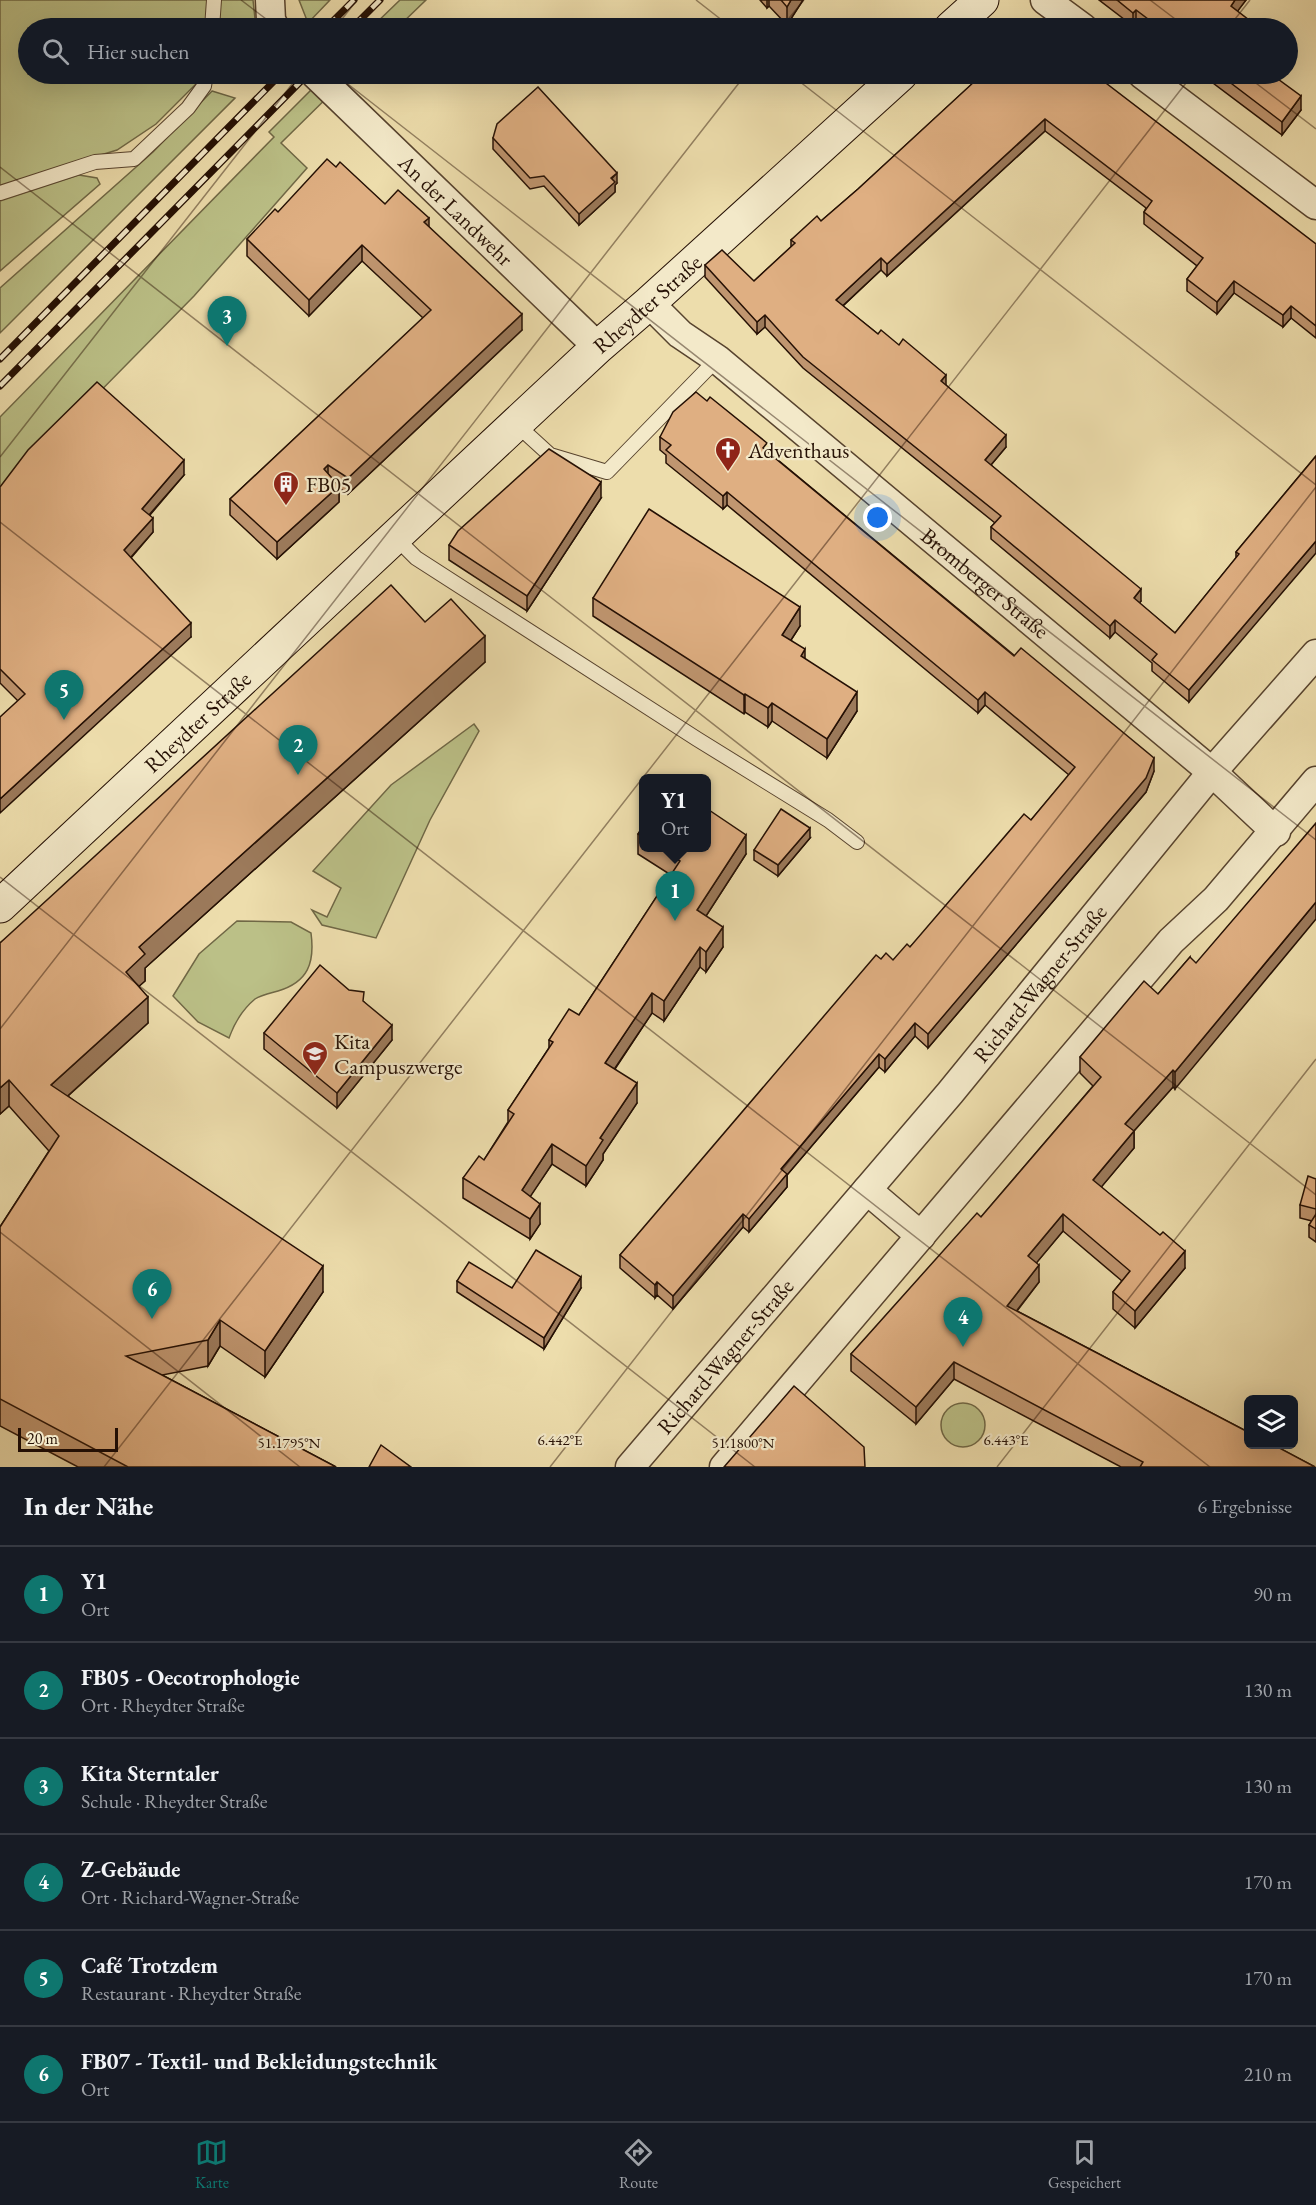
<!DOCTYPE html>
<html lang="de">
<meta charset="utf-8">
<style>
:root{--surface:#171b24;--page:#20242c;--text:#f1f3f6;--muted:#9ea1a6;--line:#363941;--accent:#0f766e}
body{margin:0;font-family:"EB Garamond",serif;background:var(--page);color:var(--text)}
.controls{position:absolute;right:18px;bottom:18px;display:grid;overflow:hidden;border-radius:9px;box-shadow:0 6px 24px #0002}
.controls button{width:54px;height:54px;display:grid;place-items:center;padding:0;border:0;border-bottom:2px solid var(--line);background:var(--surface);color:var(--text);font:30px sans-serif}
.scale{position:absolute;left:18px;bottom:15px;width:100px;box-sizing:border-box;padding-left:6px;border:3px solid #251004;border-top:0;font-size:16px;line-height:21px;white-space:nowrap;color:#251004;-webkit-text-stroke:4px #f3e9c9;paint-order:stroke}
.you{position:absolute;left:878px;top:518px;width:21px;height:21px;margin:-15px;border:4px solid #fff;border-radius:50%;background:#1a73e8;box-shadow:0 0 0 9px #1a73e833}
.badge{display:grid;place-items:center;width:39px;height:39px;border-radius:50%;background:var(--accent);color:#fff;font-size:20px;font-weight:700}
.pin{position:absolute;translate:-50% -50px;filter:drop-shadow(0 2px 3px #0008)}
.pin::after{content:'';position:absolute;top:32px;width:21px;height:18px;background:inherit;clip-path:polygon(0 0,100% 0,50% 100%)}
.popup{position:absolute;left:639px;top:774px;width:72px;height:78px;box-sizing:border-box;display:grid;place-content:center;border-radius:9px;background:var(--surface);filter:drop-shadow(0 2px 4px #0005);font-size:20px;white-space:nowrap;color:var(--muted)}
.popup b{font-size:22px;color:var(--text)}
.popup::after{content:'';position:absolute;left:50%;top:100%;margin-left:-12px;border:12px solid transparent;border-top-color:var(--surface)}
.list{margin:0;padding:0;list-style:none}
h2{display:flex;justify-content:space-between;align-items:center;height:78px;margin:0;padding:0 24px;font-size:26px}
h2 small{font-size:20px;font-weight:400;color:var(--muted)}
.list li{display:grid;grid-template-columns:39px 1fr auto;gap:18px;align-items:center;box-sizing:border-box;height:96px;padding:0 24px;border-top:2px solid var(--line)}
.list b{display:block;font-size:22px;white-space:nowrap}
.list p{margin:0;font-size:20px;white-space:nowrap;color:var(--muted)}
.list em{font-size:20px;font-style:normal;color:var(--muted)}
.icon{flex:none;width:33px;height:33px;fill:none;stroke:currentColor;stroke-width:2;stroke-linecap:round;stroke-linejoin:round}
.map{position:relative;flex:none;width:1316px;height:1467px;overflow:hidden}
.search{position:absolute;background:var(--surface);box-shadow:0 6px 24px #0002;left:18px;right:18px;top:18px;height:66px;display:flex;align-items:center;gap:15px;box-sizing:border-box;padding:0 21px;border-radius:33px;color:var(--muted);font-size:22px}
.sheet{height:654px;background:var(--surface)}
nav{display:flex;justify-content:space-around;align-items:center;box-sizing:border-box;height:84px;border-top:2px solid var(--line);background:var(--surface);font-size:16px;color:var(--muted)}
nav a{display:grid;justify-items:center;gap:3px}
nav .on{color:var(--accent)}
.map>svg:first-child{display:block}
.green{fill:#bbc087;stroke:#706846;stroke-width:1.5}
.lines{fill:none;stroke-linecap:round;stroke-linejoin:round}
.lane-casing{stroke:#57432e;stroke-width:16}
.street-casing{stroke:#57432e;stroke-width:31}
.secondary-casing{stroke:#251004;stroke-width:35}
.lane{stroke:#f3e9c9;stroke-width:14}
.street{stroke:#f3e9c9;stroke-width:28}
.secondary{stroke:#f3e9c9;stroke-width:33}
.rail-casing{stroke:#251004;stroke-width:7}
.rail{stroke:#f3e9c9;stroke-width:4.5;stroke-dasharray:14;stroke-linecap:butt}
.wall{fill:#c09670;stroke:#251004;stroke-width:1.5}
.shaded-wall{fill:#9c7a5b;stroke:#251004;stroke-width:1.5}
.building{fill:#dfaf82;stroke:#251004;stroke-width:1.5}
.ticks{fill:none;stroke:#251004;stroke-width:1.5;stroke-opacity:0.45}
.labels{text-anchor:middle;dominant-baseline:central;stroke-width:4.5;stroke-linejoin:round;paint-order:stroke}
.street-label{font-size:22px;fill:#251004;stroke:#f3e9c9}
.poi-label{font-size:22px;fill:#251004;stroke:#f3e9c9;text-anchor:start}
.ticks-label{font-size:15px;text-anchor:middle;fill:#251004;stroke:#f3e9c9;stroke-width:4.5;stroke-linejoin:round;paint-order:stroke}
</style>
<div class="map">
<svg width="1316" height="1467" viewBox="0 0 1316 1467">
<rect width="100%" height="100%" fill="#edddac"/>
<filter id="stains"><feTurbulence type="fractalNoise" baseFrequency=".00333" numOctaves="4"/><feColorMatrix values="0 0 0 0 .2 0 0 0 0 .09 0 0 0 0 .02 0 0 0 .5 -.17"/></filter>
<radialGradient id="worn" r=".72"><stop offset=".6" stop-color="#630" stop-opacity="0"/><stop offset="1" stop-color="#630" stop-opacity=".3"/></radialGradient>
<g class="green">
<polygon points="0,0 207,0 206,28 28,28 28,74 198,74 196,84 156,124 117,150 0,186"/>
<polygon points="220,0 253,0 256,28 217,28"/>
<polygon points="299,0 330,0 308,23"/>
<polygon points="400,0 426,0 397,28 371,28"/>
<polygon points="327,74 351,74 281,143 307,168 194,296 0,493 0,417 274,137 269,132"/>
<polygon points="212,91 235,98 0,333 0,288 153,152"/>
<polygon points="79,175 97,178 100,184 0,271 0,201"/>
<polygon points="474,724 479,731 430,820 376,938 322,925 312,910 327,917 341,888 313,871 391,785"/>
<path d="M237,921L291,922L311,933C315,963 308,982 278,991C271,993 261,995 255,999C243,1009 234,1024 229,1038L198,1022L173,996L199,954Z"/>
<circle cx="963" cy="1425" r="22"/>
</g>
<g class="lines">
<defs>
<g id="lane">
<polyline points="212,28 214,0"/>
<polyline points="0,193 95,162 134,159 188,108 204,86 206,74"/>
<polyline points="516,424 550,455 607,472 717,359"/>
<polyline points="395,537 416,558 697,739 828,820 857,842"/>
</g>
<g id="street">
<polyline points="270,0 271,20 275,28"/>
<polyline points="1045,0 1083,28"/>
<path id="s1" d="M315,74L598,347"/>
<polyline points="1142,74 1316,205"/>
<path id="s2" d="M649,303L680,334L717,359L1212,772L1276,832"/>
<polyline points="867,1190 921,1236"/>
<path id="s3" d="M630,1467L950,1093L1212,772L1316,654"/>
<polyline points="724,1467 1171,941 1216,899 1316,781"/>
</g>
<g id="secondary">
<polyline points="951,28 982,0"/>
<path id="s4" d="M0,906L598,347L649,303L901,74"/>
</g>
</defs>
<use href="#lane" class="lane-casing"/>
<use href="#street" class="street-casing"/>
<use href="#secondary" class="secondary-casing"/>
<use href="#lane" class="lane"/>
<use href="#street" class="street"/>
<use href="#secondary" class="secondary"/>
<defs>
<g id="rail">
<polyline points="326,28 354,0"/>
<polyline points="352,28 380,0"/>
<polyline points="0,359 281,74"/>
<polyline points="0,386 308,74"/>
</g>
</defs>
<use href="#rail" class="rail-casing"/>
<use href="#rail" class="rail"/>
</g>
<g class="wall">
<polygon points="760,0 803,0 787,25 769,6 767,8"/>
<polygon points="1099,0 1246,0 1237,11 1249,28 1142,28 1136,23 1133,26"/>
<polygon points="1201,74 1271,74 1301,110 1282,135"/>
<polygon points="972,79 1316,244 1316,338 1291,318 1283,327 1234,293 1217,314 1187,291 1187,279 1197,266 1144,224 1144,212 1146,208 1045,131 887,276 881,270 843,306 878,334 946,385 1006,447 991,465 1141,601 1139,603 1175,633 1236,558 1236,552 1316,456 1189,702 1152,671 1152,663 1115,632 1110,638 991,539 991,527 995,523 803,368 765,327 757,334 705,277 705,265 754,281 791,247 791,240 821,221 858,189 972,84"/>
<polygon points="493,138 617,183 615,185 615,192 579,225 544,186 530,189 493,149"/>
<polygon points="336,167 385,204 429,227 522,330 348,494 339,488 339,502 277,559 230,515 230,499 423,318 362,261 309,316 247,256 247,239 278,212"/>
<polygon points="660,437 767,451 1154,771 1146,792 928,1048 915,1036 885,1072 879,1067 787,1175 787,1187 749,1232 743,1227 673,1309 657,1295 655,1298 620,1268 620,1255 881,959 893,960 910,947 1031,820 1069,775 985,705 978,713 727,505 723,509 666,463 666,455 660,450"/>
<polygon points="184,475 150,515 153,532 131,558 191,637 18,701 0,683 0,487"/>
<polygon points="601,498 527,611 449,560 449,545"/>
<polygon points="593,598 800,626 791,640 805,659 857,711 827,758 772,721 768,727 745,712 744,714 593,616"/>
<polygon points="425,622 485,662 145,968 145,981 139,986 148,1023 68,1096 323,1292 265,1377 220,1346 208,1366 162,1375 336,1467 78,1467 0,1426 0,1227 49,1151 9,1106 0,1114 0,943"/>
<polygon points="644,825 644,848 706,848 746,854 706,916 723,947 706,972 700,967 664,1021 652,1013 615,1069 637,1103 603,1154 603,1160 586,1186 552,1164 530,1196 540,1224 530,1239 463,1198 463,1178 484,1160 508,1122 508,1110 549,1048 549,1040 579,1015 671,875 638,854 638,834"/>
<polygon points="810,838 778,876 754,860 754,850"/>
<polygon points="1190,957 1175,1089 1173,1087 1134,1131 1134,1148 1101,1187 1185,1268 1135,1328 1113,1309 1113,1292 1122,1281 1063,1231 1036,1263 1039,1282 1017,1311 1315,1467 1121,1467 954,1379 916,1424 851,1371 851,1354 981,1217 1093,1086 1080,1073 1080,1057 1158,994"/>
<polygon points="364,1002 392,1040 337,1108 264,1049 264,1033"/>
<polygon points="1316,1179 1316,1242 1309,1237 1309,1225 1312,1221 1300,1218 1300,1205"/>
<polygon points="457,1281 512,1288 581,1288 544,1349 457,1292"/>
</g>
<g class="shaded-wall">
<polygon points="767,0 769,0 769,6 767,8"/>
<polygon points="791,0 803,0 787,25 787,7"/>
<polygon points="1235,0 1246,0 1231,20 1231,6"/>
<polygon points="1136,10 1136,23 1133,26 1133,13"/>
<polygon points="1249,20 1249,28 1244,28"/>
<polygon points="1301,96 1301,110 1282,135 1282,122"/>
<polygon points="1045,119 1045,131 887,276 887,264"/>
<polygon points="617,173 617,183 615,185 615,192 579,225 579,214"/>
<polygon points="429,218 429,234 424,222"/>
<polygon points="362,245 362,261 309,316 309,300"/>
<polygon points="881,258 881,270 836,312 836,300"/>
<polygon points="1234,281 1234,293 1217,314 1217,302"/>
<polygon points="1291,306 1291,318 1283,327 1283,315"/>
<polygon points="522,314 522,330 348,494 348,478"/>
<polygon points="765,315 765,327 757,334 757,322"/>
<polygon points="946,375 946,387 941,381"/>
<polygon points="1006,435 1006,447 985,472 985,460"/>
<polygon points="184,460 184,475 142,523 142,509"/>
<polygon points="328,465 328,481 324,469"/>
<polygon points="601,482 601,498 527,611 527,596"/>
<polygon points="339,486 339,502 277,559 277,542"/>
<polygon points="727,492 727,505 723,509 723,496"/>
<polygon points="153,518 153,532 124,565 124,550"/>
<polygon points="1316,541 1316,553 1189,702 1189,690"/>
<polygon points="1141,589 1141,601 1134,610 1134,598"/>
<polygon points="800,607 800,626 782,654 782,635"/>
<polygon points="1115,620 1115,632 1110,638 1110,626"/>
<polygon points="191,623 191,637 0,813 0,799"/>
<polygon points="485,636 485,662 145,968 145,981 126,998 126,972 139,947"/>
<polygon points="805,649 805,668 801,656"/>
<polygon points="857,692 857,711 827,758 827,739"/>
<polygon points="985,692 985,705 978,713 978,700"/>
<polygon points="745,694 745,712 744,714 744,695"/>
<polygon points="772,703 772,721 768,727 768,708"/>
<polygon points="1154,758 1154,771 1146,792 928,1048 928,1034"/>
<polygon points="810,828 810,838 778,876 778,865"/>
<polygon points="746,835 746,854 697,930 697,910"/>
<polygon points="1316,902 1316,919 1175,1089 1175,1072"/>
<polygon points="723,927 723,947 706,972 706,952"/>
<polygon points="700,947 700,967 664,1021 664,1001"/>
<polygon points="652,993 652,1013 605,1083 605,1063"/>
<polygon points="148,997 148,1023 51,1111 51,1085"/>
<polygon points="915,1023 915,1036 885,1072 885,1059"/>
<polygon points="392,1025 392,1040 337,1108 337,1093"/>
<polygon points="879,1054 879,1067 787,1175 787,1187 749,1232 749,1219 781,1169"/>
<polygon points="1173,1070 1173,1087 1125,1141 1125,1124"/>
<polygon points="9,1080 9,1106 0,1114 0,1088"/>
<polygon points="637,1083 637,1103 603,1154 603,1160 586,1186 586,1166 600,1138"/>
<polygon points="1134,1131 1134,1148 1093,1197 1093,1180"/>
<polygon points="552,1144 552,1164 522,1209 522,1190"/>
<polygon points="540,1204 540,1224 530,1239 530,1219"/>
<polygon points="743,1214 743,1227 673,1309 673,1296"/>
<polygon points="1063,1214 1063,1231 1028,1273 1028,1256"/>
<polygon points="1185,1251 1185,1268 1135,1328 1135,1311"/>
<polygon points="1039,1265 1039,1282 1007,1323 1007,1306"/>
<polygon points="323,1266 323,1292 265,1377 265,1351"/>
<polygon points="581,1277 581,1288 544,1349 544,1338"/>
<polygon points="657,1282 657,1295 655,1298 655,1285"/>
<polygon points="220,1320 220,1346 208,1366 208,1340"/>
<polygon points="954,1362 954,1379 916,1424 916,1407"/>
</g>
<g class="building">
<polygon points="781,0 791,0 787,7"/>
<polygon points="1117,0 1235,0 1231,6 1249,20 1244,28 1160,28 1136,10 1133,13"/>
<polygon points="978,74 1094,74 1316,244 1316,326 1291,306 1283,315 1234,281 1217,302 1187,279 1203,258 1144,212 1152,201 1045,119 887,264 881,258 836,300 878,334 881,330 899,345 903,339 946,375 941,381 1006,435 985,460 1141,589 1134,598 1175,633 1239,554 1236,552 1316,456 1316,541 1189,690 1152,660 1157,654 1115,620 1110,626 991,527 1001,516 803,357 765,315 757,322 705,265 722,250 754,281 795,243 791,240 817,216 821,221 858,189 974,82 972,79"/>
<polygon points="1219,74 1271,74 1301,96 1282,122"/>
<polygon points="538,87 617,173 611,178 615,182 579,214 544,176 530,178 493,138 497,124"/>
<polygon points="327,159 336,167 340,162 385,204 398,190 429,218 424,222 522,314 348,478 328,465 324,469 339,486 277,542 230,499 431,310 362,245 309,300 247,239 275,209 278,212"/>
<polygon points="97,382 184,460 142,509 153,518 124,550 191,623 0,799 0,717 25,694 0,669 0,487 28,450"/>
<polygon points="696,392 707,401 710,397 767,443 763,448 1014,656 1021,648 1154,758 1146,778 928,1034 915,1023 885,1059 879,1054 781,1169 787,1174 749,1219 743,1214 673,1296 657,1282 655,1285 620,1255 876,955 881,959 886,953 893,960 907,944 910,947 1024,814 1031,820 1075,767 985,692 978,700 727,492 723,496 666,450 671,445 660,437 673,412"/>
<polygon points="549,449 601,482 527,596 449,545 458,531"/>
<polygon points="649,509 800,607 782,635 805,649 801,656 857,692 827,739 772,703 768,708 745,694 744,695 593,598"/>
<polygon points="391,585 425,622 451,599 485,636 139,947 145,954 126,972 148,997 51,1085 323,1266 265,1351 220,1320 208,1340 126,1356 336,1467 128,1467 0,1399 0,1227 59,1136 9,1080 0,1088 0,943"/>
<polygon points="706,808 746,835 697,910 723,927 706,952 700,947 664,1001 652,993 605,1063 637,1083 600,1138 603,1140 586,1166 552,1144 522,1190 540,1204 530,1219 463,1178 479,1156 484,1160 514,1114 508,1110 553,1042 549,1040 569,1009 579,1015 680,861 659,848 706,848"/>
<polygon points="781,809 810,828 778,865 754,850"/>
<polygon points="1316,823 1316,902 1175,1072 1173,1070 1125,1124 1134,1131 1093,1180 1160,1235 1163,1232 1185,1251 1135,1311 1113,1292 1130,1271 1063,1214 1028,1256 1039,1265 1007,1306 1248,1432 1248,1444 1272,1444 1315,1467 1140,1467 1143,1462 954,1362 916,1407 851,1354 977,1213 981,1217 1101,1077 1080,1057 1144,981 1158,994 1190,957 1196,963"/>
<polygon points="644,825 644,838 638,834"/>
<polygon points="320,965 349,990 364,992 363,1001 392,1025 337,1093 264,1033"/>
<polygon points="1308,1176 1316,1179 1316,1209 1300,1205"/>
<polygon points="1316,1214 1316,1229 1309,1225"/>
<polygon points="536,1250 581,1277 544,1338 457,1281 469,1262 512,1288"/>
<polygon points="794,1386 864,1447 865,1467 724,1467"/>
<polygon points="381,1445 411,1467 369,1467"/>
</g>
<path class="ticks" d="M241,0L278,28M696,0L732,28M1150,0L1187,28M335,28L357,0M781,28L804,0M1228,28L1250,0M335,74L1316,840M790,74L1316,485M1244,74L1316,129M0,167L1316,1195M0,457L300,74M0,522L1210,1467M0,877L755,1467M0,1029L746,74M0,1232L300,1467M104,1467L1193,74M550,1467L1316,487M997,1467L1316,1059"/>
<defs>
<symbol id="church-pin" viewBox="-11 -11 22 30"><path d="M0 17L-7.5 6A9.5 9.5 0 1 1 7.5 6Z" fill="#8f2418" stroke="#f3e9c9"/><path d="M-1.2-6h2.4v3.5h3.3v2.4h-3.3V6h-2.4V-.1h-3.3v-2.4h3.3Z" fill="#fff"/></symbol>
<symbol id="building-pin" viewBox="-11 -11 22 30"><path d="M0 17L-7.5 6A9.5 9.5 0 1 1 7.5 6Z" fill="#8f2418" stroke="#f3e9c9"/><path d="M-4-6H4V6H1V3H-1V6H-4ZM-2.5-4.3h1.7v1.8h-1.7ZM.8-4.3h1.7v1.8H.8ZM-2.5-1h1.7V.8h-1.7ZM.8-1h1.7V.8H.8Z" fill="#fff"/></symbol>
<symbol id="school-pin" viewBox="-11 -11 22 30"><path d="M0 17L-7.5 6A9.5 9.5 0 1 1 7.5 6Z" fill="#8f2418" stroke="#f3e9c9"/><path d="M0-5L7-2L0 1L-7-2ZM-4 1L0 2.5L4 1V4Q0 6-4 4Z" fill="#fff"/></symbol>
</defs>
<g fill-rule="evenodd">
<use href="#church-pin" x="713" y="435" width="30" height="40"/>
<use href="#building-pin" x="271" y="469" width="30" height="40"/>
<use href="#school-pin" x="300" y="1039" width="30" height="40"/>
</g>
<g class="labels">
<g class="street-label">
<text stroke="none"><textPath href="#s1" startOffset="196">An der Landwehr</textPath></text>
<text stroke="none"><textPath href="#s4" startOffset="884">Rheydter Straße</textPath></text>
<text stroke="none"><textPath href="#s2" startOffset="438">Bromberger Straße</textPath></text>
<text stroke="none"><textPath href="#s4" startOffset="270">Rheydter Straße</textPath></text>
<text stroke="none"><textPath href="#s3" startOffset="634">Richard-Wagner-Straße</textPath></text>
<text stroke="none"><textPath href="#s3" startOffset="146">Richard-Wagner-Straße</textPath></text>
</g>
<g class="poi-label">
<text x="748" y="450">Adventhaus</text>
<text x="306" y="484">FB05</text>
<text x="334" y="1041">Kita<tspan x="334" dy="25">Campuszwerge</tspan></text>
</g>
</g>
<g class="ticks-label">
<text x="560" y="1445">6.442°E</text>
<text x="1006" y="1445">6.443°E</text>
<text x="289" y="1448">51.1795°N</text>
<text x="743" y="1448">51.1800°N</text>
</g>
<rect width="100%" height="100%" filter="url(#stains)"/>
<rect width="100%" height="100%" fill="url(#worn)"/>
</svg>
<div class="controls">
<button><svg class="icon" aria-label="layers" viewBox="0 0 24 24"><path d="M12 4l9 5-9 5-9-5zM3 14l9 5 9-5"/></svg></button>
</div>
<div class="scale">20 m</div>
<div class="you"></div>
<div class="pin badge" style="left:675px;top:921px">1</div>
<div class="popup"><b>Y1</b>Ort</div>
<div class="pin badge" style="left:298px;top:775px">2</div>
<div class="pin badge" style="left:227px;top:346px">3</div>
<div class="pin badge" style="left:963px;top:1347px">4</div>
<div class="pin badge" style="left:64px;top:720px">5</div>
<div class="pin badge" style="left:152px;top:1319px">6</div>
<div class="search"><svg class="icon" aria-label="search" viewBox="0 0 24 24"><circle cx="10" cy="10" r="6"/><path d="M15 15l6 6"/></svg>Hier suchen</div>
</div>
<section class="sheet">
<h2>In der Nähe<small>6 Ergebnisse</small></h2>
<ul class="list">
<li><span class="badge">1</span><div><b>Y1</b><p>Ort</p></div><em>90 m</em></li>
<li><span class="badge">2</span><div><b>FB05 - Oecotrophologie</b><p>Ort · Rheydter Straße</p></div><em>130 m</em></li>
<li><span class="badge">3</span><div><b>Kita Sterntaler</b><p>Schule · Rheydter Straße</p></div><em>130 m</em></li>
<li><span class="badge">4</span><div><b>Z-Gebäude</b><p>Ort · Richard-Wagner-Straße</p></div><em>170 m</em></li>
<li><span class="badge">5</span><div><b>Café Trotzdem</b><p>Restaurant · Rheydter Straße</p></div><em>170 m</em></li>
<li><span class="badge">6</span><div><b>FB07 - Textil- und Bekleidungstechnik</b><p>Ort</p></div><em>210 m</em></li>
</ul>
</section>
<nav>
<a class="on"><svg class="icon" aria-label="map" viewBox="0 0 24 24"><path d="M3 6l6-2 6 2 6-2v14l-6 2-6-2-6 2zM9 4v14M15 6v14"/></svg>Karte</a>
<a><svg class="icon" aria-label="directions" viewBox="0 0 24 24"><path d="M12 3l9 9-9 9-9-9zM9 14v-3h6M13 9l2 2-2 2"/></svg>Route</a>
<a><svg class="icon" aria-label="saved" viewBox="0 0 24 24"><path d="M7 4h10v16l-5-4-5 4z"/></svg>Gespeichert</a>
</nav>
